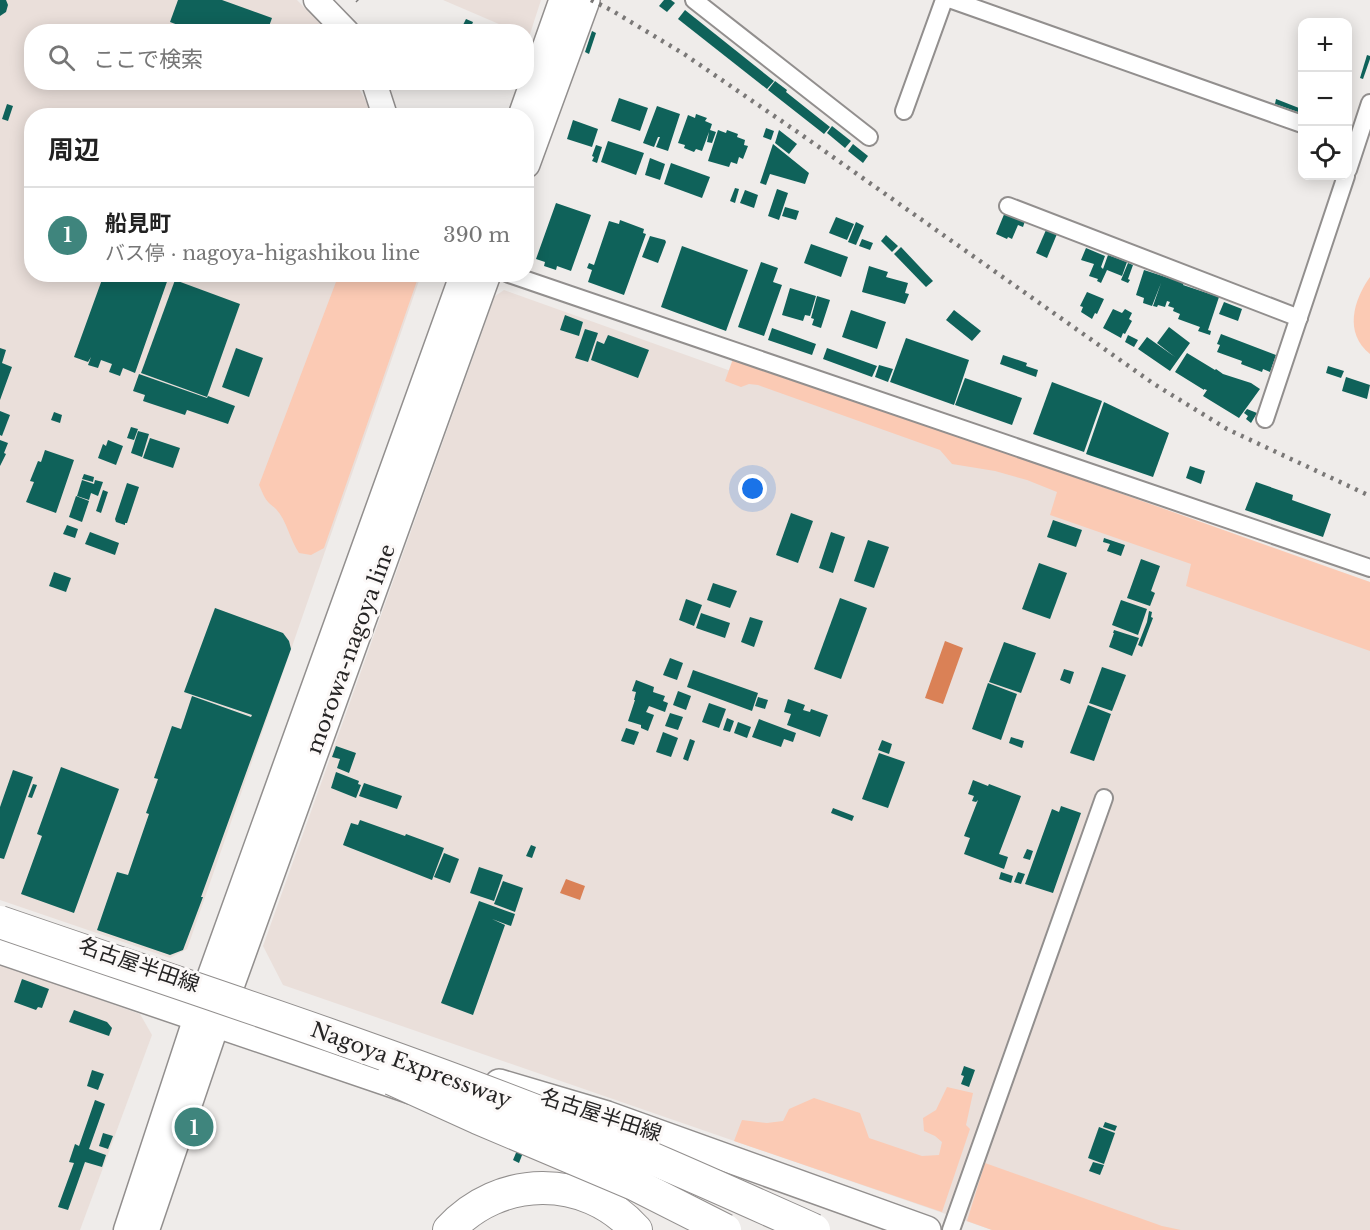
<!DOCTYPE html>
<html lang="ja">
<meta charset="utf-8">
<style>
:root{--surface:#fff;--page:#f2f2f2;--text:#222;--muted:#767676;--line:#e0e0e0;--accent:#3f857d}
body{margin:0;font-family:"Libre Baskerville","Noto Sans JP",serif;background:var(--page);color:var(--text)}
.controls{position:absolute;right:18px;top:18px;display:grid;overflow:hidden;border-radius:12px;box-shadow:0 3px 15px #0003}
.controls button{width:54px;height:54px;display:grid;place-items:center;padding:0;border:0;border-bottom:2px solid var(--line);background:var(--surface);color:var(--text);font:30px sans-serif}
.you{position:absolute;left:753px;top:489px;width:21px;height:21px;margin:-15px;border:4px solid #fff;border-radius:50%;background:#1a73e8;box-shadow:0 0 0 9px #1a73e833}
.badge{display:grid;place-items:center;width:39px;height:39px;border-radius:50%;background:var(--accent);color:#fff;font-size:20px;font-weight:700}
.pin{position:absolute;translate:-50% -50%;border:3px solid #fff;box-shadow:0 2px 6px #0006}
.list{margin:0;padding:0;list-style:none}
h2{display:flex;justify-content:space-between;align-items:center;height:78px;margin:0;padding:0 24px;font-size:26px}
h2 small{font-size:20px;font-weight:400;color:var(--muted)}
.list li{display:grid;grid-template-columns:39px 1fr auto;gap:18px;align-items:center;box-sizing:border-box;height:96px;padding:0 24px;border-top:2px solid var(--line)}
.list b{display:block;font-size:22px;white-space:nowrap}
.list p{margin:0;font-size:20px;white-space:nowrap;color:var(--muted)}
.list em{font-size:20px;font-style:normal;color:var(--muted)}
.icon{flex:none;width:33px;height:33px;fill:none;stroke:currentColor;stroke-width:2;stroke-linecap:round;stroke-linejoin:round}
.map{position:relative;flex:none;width:1370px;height:1230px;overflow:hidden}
.search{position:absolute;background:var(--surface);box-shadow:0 3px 15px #0003;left:24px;top:24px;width:510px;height:66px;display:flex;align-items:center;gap:15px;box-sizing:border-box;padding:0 21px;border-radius:24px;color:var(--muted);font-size:22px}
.panel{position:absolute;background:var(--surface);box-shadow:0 3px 15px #0003;left:24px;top:108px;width:510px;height:174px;border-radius:24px}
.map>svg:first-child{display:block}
.built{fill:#eadfda}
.green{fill:#fbcab4}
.water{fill:#da8156}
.building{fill:#0f625a}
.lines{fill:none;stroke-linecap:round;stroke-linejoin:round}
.street-casing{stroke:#928f8e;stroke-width:20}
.secondary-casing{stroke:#928f8e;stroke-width:27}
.primary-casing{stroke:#928f8e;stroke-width:30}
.highway-casing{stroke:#928f8e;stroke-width:34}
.street{stroke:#fff;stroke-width:16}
.secondary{stroke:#fff;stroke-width:24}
.primary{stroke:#fff;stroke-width:27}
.highway{stroke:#fff;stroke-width:32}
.rail{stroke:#7a7877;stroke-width:4.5;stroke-dasharray:3 6;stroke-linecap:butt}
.highway-bridge-casing{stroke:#928f8e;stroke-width:34;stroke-linecap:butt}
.highway-bridge{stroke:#fff;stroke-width:32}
.labels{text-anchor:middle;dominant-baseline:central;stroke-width:6;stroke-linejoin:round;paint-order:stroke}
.street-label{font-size:21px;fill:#262525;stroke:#fcf9f8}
</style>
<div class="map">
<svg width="1370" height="1230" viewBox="0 0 1370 1230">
<rect width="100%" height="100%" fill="#efecea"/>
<g class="built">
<polygon points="0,0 297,0 327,31 32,32 32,82 356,83 369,107 371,115 32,116 32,274 421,275 187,949 170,958 0,900"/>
<polygon points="443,0 541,0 529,37 527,36 526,32 515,31"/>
<polygon points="504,290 728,370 1370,582 1370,1230 992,1230 283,985 263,946 495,296"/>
<polygon points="0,964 140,1014 152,1035 80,1230 0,1230"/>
</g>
<g class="green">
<path d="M339,274L419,275L324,548L311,555L299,553C290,540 287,521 276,509C274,507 271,505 269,503C264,498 262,491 259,485Z"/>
<path d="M1370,277V354C1344,333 1353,301 1370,277Z"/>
<polygon points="734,356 1370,582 1370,651 1186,586 1191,564 1050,515 1057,492 1027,480 995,471 952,464 940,450 758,385 749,384 741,387 725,381"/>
<polygon points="947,1087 973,1093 966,1125 970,1129 942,1212 734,1141 742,1120 767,1123 783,1121 789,1109 814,1098 860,1113 869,1138 922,1156 939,1155 942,1142 935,1136 924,1131 923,1118 936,1110"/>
<polygon points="985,1163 1162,1226 1181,1230 992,1230 967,1221"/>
</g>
<g class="water">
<polygon points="945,641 963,648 943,704 925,698"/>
<polygon points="566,879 585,886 580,900 560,893"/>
</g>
<g class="building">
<polygon points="0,0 6,0 8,5 6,12 0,16"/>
<polygon points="178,0 222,0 272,18 267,32 197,32 170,22"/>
<polygon points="664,0 671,0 675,3 667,12 659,6"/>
<polygon points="685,10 774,81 767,89 678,19"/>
<polygon points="466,19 473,22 469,32 460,31"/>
<polygon points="592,31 596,33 589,54 585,52"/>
<polygon points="1367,55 1370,56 1370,59 1363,79 1360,78"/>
<polygon points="775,81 787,90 786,92 830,127 824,134 768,90"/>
<polygon points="619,98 648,108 640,131 611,121"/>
<polygon points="1276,99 1299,108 1298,112 1275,104"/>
<polygon points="7,104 13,106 8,121 2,119"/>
<polygon points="657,106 680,114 668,151 656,147 660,137 658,137 654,147 643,143"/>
<polygon points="696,114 707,118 705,121 712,124 710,130 716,132 712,143 707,142 709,132 702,151 696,149 694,152 684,148 685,145 678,143 688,115 695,118"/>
<polygon points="573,120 598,129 592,147 567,139"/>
<polygon points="832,126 851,141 845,148 827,133"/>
<polygon points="766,128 774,131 771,140 763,137"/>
<polygon points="718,130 726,133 727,130 738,134 737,137 745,140 744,145 748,146 743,159 739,157 737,164 731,162 729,167 708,161"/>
<polygon points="779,130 797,144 789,154 775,143"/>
<polygon points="608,141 644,153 636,175 601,162"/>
<polygon points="773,144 809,173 805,184 770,174 766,185 760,183"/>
<polygon points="853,144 868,156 863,163 848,151"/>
<polygon points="596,145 602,147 597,163 592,161 594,157 592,156"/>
<polygon points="650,158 665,164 660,180 645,175"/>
<polygon points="671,163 710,177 702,198 664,184"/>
<polygon points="735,188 739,189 735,203 730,201"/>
<polygon points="777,189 788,193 779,220 768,216"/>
<polygon points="745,190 758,195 754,208 740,203"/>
<polygon points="556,203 591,215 571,271 557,266 556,270 544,266 545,262 536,259"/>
<polygon points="785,207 799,211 796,220 782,216"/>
<polygon points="1005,212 1025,221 1023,227 1018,225 1012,239 1008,237 1007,239 996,234"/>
<polygon points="836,217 854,224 847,240 829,233"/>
<polygon points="620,220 644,229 643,233 646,234 624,295 588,282 592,270 587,268 589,263 594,265 609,221 619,224"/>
<polygon points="856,222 864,226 856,245 848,242"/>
<polygon points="1046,230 1057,234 1047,258 1036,253"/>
<polygon points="886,235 898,246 892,252 881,241"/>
<polygon points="650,236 665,240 666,242 658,263 642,257"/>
<polygon points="862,239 873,243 870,250 859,246"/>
<polygon points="811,244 848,257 841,277 804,263"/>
<polygon points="682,246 748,270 726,331 661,307"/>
<polygon points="901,247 933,281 926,287 894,254"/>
<polygon points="1086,248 1105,256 1101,267 1103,269 1108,255 1127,262 1122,276 1107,270 1101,283 1097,281 1098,279 1089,276 1094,264 1081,260"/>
<polygon points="761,262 778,268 773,282 782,285 764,336 738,327"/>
<polygon points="1128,263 1133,265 1128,279 1130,280 1128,283 1121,280"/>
<polygon points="869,266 888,272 886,277 908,283 905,293 909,294 905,304 862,292"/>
<polygon points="1144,270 1184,283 1183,285 1219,297 1208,330 1211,331 1210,335 1198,331 1200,327 1178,319 1180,314 1173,311 1174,308 1168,306 1170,302 1167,301 1165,307 1158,305 1157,307 1153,306 1161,283 1152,306 1143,303 1144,298 1136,295"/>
<polygon points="104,274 165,274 169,276 135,373 123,368 120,376 109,372 112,364 101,360 98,368 88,365 91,357 88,362 74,357"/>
<polygon points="175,280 240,304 207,397 141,373"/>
<polygon points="790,288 816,296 810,316 805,315 803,321 782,315"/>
<polygon points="1087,292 1104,299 1097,314 1095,313 1092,319 1081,312 1083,307 1080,306"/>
<polygon points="817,296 830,300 821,328 812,325 814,319 811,318"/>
<polygon points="1224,302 1242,309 1238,321 1219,314"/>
<polygon points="1113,309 1122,313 1125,309 1132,313 1129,319 1132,321 1125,334 1123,333 1121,338 1103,328"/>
<polygon points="851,310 886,322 877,349 842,337"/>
<polygon points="954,310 981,331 972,341 946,320"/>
<polygon points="565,315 583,322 579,336 560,330"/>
<polygon points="1169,327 1190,343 1170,371 1138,349 1147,337 1175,357 1157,343"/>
<polygon points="772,328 816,344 812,355 768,340"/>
<polygon points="585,329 598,333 588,362 575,358"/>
<polygon points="1221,334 1276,355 1270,372 1263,369 1262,372 1241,364 1242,361 1217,352 1220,345 1217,344"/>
<polygon points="608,335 649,350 638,378 591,360 597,341 604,344"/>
<polygon points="1128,335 1138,340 1134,347 1125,342"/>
<polygon points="906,338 969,360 954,405 890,382"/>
<polygon points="0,348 6,350 2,363 12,367 0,400"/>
<polygon points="236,348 263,358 249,397 222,387"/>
<polygon points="827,348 877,366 872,377 823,359"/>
<polygon points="1187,353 1215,370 1216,369 1223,374 1251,383 1260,389 1239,418 1203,396 1207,390 1204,389 1204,390 1175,372"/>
<polygon points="1003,355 1027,363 1026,366 1038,370 1036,377 1000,364"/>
<polygon points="879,365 893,369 888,382 875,377"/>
<polygon points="1328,366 1344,371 1341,378 1326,373"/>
<polygon points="139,374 207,398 208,396 235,406 228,424 187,410 185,415 143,401 145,395 133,391"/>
<polygon points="1346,377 1370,385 1367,399 1342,391"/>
<polygon points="965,378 1022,398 1012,425 955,405"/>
<polygon points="1052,382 1102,401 1084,452 1033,434"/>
<polygon points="1104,402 1169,433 1153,477 1086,454"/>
<polygon points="1247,409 1257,413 1251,423 1246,419 1248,416 1244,413"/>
<polygon points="0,411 10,415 2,436 0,435"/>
<polygon points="54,412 62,415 60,423 51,420"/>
<polygon points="131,427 138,429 134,440 127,438"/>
<polygon points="138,431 149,434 142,457 131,453"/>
<polygon points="150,438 180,448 173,468 143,458"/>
<polygon points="0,440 8,443 4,453 6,454 0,466"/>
<polygon points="108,440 123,446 116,465 98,458 103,444 106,446"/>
<polygon points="45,450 74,460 56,513 26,502 34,482 30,481 38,461 41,462"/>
<polygon points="1190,466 1205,471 1201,484 1186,478"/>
<polygon points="84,474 94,477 93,482 82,479"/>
<polygon points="82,480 94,484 95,480 103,482 98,496 91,493 89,500 77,496"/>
<polygon points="1256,482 1293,495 1292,500 1331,514 1323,537 1245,510"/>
<polygon points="127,483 139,487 127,523 125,523 125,525 116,522 115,519"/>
<polygon points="103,490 108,492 101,513 96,511"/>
<polygon points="76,496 89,501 82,522 69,517"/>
<polygon points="791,513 813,521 798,563 776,555"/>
<polygon points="1053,520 1082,530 1076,547 1047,537"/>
<polygon points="67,525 78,529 75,538 63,534"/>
<polygon points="90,532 119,543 115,555 85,544"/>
<polygon points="831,532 845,537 833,573 819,568"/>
<polygon points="1104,538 1125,545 1121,556 1107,551 1110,544 1103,542"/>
<polygon points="868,540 889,547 874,588 854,581"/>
<polygon points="1141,559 1160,566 1151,591 1155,593 1150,606 1127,598"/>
<polygon points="1039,563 1067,573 1050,619 1022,609"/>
<polygon points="54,572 71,578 66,592 49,586"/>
<polygon points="713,583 737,591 730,608 707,600"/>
<polygon points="840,598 867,608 841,679 814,669"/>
<polygon points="686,599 702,605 694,626 679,620"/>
<polygon points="1121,600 1147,609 1138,635 1112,625"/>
<polygon points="215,608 283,633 289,641 291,649 201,897 203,897 183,950 170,955 97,930 117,872 128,875 149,814 146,813 158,779 154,778 172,726 181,729 192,696 251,717 252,715 184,692"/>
<polygon points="1149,611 1152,612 1151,617 1153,618 1142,647 1138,645 1147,622"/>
<polygon points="701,613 730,623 725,638 696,628"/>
<polygon points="750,617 763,621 754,647 741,642"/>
<polygon points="1114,630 1139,638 1132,656 1109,647 1114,633 1113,633"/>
<polygon points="1004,642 1036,653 1021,693 989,682"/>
<polygon points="670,658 683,663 677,680 663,675"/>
<polygon points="1102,667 1126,675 1112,711 1089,703"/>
<polygon points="1064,669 1074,672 1070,684 1060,680"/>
<polygon points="693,670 758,693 752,711 687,687"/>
<polygon points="636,680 654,687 653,692 665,696 663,701 668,703 665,712 649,706 646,712 654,715 648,731 641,728 641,725 628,721 635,700 634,700 636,692 632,691"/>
<polygon points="988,683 1017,694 1001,740 972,729"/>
<polygon points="678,691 691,696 686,710 673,705"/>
<polygon points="758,697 768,700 765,709 755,706"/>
<polygon points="788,699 805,705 803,710 810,712 811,709 828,715 820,737 787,725 791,714 784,712"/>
<polygon points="709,703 726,709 719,728 702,722"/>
<polygon points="1088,705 1111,714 1094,761 1070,753"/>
<polygon points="670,713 683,717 678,730 665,726"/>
<polygon points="727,718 734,721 730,732 723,730"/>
<polygon points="759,719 796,733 793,742 784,739 781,747 752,737"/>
<polygon points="738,722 751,727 747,738 734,733"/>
<polygon points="626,728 639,732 634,745 621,741"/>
<polygon points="663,732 678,738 671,757 656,752"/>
<polygon points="1011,737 1024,741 1022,748 1009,743"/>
<polygon points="690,739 695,741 688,761 683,759"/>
<polygon points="882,740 892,744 889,754 878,750"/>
<polygon points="336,746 356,753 349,773 337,768 340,759 332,757"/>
<polygon points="879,753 905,762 888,808 862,799"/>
<polygon points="61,767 119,789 74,913 21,894 42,836 37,834"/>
<polygon points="13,770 33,777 4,859 0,858 0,807"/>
<polygon points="336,772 359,781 358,784 361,785 356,798 331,788"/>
<polygon points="973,780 988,786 989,784 1021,796 999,854 1008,857 1004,869 964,854 970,838 964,836 978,800 976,802 972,801 974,796 968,794"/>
<polygon points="364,783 402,796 397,809 359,796"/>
<polygon points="33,784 37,785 32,798 28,797"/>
<polygon points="1061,806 1081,813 1053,893 1025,884 1052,809 1059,812"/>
<polygon points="833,808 854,816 852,821 831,813"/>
<polygon points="360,820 405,836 406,834 444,848 432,880 343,845 351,823 358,825"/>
<polygon points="531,845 536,847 532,858 526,856"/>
<polygon points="1027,849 1033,851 1030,860 1023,858"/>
<polygon points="444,853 459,859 450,883 434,877"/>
<polygon points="479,867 503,875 494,901 470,893"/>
<polygon points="1001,872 1013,876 1011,883 999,879"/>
<polygon points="1018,872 1025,874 1021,884 1014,882"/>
<polygon points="503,881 523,888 515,912 494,904"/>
<polygon points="479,901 515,914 511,926 492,919 505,925 473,1015 441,1003"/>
<polygon points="22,979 49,989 42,1008 38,1007 36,1010 14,1002"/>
<polygon points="74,1010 107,1022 112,1028 109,1036 69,1022"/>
<polygon points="964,1066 975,1070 969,1087 961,1084 964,1076 961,1075"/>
<polygon points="92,1070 104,1074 98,1090 87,1086"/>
<polygon points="95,1100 105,1104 89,1149 106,1155 102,1167 85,1162 68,1210 58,1207 74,1163 69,1162 75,1144 79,1146"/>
<polygon points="1105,1122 1117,1126 1115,1131 1103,1127"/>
<polygon points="1099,1127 1115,1133 1104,1164 1088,1158"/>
<polygon points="103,1133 113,1136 108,1149 99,1146"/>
<polygon points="518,1148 524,1150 519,1163 513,1160"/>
<polygon points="1093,1162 1104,1165 1100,1175 1089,1171"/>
</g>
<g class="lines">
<defs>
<g id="street">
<polyline points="694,0 869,137"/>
<polyline points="952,0 1302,124"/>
<polyline points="904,111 944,0"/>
<polyline points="1348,170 1370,103"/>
<polyline points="1008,206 1299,318"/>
<polyline points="509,274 1370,568"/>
<polyline points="1265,419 1346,176"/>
<polyline points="951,1230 1104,798"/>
</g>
<g id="secondary">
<polyline points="316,0 347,32"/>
<polyline points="374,82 385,116"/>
<polyline points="126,1230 196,1017"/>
<polyline points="147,1230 217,1024"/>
</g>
<g id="primary">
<polyline points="522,116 563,0"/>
<polyline points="526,164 586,0"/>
<polyline points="0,950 411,1090"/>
<polyline points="199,1010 464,274"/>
<polyline points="219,1017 487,274"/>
<polyline points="499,1083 607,1115 927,1230"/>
</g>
<path id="highway" d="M449,1230C499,1175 585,1173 636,1230"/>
</defs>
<use href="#street" class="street-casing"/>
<use href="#secondary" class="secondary-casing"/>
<use href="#primary" class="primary-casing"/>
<use href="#highway" class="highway-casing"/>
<use href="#street" class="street"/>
<use href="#secondary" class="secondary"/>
<use href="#primary" class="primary"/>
<use href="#highway" class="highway"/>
<g class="rail">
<polyline points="357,0 358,1"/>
<polyline points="591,0 611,10 684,54 799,133 1154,384 1227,429 1370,496"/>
</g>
<defs>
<g id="highway-bridge">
<path d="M0,922C177,983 356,1041 531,1109C627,1146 720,1188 814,1230"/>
<polyline points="392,1079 478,1118 634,1184 725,1230"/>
</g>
</defs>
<use href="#highway-bridge" class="highway-bridge-casing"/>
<use href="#highway-bridge" class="highway-bridge"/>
</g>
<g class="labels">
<g class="street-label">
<text transform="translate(351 649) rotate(-70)">morowa-nagoya line</text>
<text transform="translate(139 965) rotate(19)">名古屋半田線</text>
<text transform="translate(411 1065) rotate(20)">Nagoya Expressway</text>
<text transform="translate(601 1115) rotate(18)">名古屋半田線</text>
</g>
</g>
</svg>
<div class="controls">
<button>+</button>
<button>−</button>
<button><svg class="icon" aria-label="locate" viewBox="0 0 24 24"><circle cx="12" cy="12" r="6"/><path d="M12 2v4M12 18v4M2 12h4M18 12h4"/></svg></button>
</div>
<div class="you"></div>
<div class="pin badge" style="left:194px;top:1127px">1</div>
<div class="search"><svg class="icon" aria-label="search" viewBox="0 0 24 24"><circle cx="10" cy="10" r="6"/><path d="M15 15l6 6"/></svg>ここで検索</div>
<section class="panel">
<h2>周辺<small></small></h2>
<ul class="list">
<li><span class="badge">1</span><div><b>船見町</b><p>バス停 · nagoya-higashikou line</p></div><em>390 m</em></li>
</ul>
</section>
</div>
